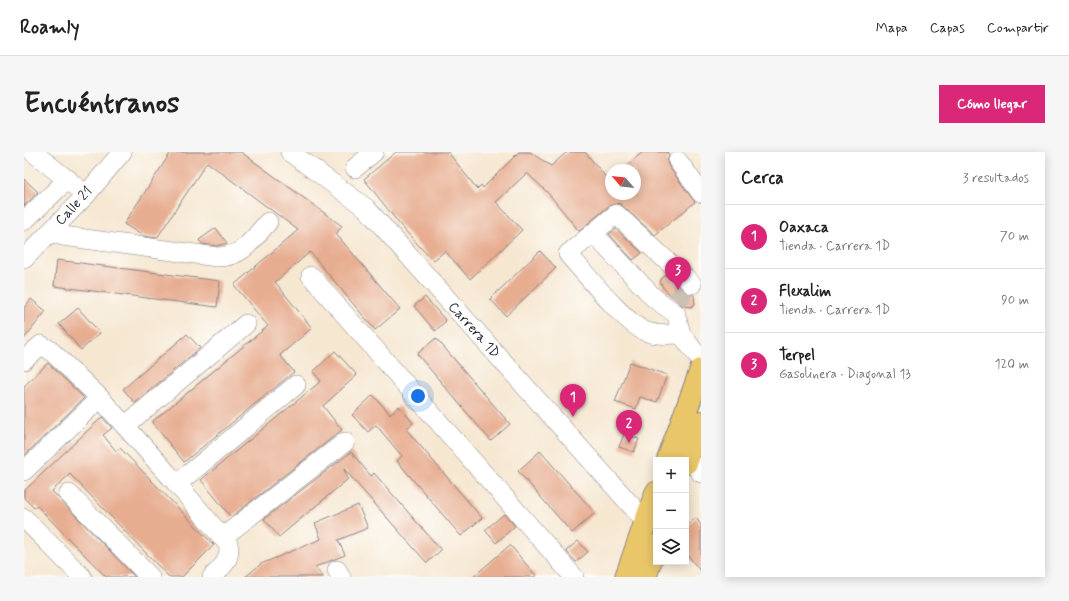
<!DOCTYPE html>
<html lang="es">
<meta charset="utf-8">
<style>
:root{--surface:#fff;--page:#f6f6f6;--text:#222;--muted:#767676;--line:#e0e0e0;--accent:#db2777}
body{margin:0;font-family:Mynerve,sans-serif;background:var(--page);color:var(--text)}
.controls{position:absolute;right:12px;bottom:12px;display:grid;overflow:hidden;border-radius:0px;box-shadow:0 2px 10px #0003}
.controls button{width:36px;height:36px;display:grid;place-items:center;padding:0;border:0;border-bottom:1px solid var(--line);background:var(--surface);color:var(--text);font:20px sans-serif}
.compass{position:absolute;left:581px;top:12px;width:36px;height:36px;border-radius:50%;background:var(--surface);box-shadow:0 2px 10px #0003;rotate:298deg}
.you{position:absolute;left:394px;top:244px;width:14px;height:14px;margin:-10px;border:3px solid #fff;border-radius:50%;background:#1a73e8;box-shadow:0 0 0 6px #1a73e833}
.badge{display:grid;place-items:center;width:26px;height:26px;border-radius:50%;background:var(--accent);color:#fff;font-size:13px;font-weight:700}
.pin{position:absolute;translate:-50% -33px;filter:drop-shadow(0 1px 2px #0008)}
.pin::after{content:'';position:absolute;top:21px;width:14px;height:12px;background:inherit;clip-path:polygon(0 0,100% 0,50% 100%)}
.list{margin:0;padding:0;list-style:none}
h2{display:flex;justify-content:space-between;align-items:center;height:52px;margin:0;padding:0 16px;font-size:17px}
h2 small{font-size:13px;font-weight:400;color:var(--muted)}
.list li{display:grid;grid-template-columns:26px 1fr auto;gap:12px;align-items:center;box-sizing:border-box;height:64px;padding:0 16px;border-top:1px solid var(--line)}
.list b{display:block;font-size:15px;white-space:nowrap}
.list p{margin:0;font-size:13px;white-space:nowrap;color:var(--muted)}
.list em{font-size:13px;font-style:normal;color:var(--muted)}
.icon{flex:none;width:22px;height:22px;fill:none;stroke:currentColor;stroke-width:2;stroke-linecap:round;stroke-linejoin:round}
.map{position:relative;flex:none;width:677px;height:425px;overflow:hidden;border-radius:0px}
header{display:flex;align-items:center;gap:24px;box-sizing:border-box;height:56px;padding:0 20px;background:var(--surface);border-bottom:1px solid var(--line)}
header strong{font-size:19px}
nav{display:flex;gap:22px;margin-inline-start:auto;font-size:14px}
.intro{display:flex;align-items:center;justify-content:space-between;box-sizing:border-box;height:96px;padding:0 24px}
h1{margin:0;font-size:28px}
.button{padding:10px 18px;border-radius:0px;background:var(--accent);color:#fff;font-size:14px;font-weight:700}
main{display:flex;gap:24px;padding:0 24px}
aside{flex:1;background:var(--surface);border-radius:0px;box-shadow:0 2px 10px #0003}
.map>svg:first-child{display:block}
.building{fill:#e7ad91}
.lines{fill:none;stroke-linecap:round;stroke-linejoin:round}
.minor-tunnel{stroke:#ccc0b3;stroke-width:19;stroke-dasharray:19 10;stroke-linecap:butt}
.minor-casing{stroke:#8c8486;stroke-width:20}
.major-casing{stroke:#8c8486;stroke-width:24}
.minor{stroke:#fff;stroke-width:19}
.major{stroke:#e9c769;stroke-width:22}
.labels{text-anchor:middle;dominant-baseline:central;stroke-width:3;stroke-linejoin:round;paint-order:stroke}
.street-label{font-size:14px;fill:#22223b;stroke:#fdfcf7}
</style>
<header>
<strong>Roamly</strong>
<nav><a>Mapa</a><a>Capas</a><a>Compartir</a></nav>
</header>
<div class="intro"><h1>Encuéntranos</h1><a class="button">Cómo llegar</a></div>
<main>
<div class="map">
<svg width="677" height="425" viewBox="0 0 677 425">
<rect width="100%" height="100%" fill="#fdfcf7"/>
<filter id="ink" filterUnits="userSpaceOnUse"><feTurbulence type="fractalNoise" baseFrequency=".025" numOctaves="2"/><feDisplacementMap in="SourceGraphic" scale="8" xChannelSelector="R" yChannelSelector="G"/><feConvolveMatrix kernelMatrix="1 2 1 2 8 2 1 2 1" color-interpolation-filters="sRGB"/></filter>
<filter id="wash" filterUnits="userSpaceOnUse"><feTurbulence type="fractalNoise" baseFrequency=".012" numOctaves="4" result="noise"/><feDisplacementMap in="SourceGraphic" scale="16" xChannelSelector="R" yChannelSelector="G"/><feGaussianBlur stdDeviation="0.9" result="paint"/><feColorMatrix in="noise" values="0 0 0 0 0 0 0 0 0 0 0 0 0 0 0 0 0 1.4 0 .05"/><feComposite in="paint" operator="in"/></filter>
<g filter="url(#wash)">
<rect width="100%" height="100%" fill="#f6e7d1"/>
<g id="blocks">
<g class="building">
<polygon points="147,0 217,0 318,74 312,82 376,157 351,178 286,100 251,130 288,176 256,203 270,220 160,310 128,270 244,174 210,133 274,78 183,10 133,86 119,84 100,72"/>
<polygon points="372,0 424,0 453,37 457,33 459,36 495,0 506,0 527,14 543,0 561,0 587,31 587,42 611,42 611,18 597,18 619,0 643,0 645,3 643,10 645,15 671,50 631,83 595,51 585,54 555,79 524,41 503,21 472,50 498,78 446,127 421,99 409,109 377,74 340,27"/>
<polygon points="0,27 14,40 0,54"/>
<polygon points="192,76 203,91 193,94 178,92 175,88"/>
<polygon points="592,77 618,101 609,108 585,82"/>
<polygon points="516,99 532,116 482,164 466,147"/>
<polygon points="33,108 196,129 193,155 30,134"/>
<polygon points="642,123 661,140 670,143 671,152 667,155 659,154 640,137 636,130 638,126"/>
<polygon points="401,145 422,169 411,179 390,154"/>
<polygon points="7,147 22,159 0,187 0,156"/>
<polygon points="54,156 76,181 57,198 35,172"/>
<polygon points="163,182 176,196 111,251 99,237"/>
<polygon points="412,186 486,272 467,289 393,202"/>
<polygon points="311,199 333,223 299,254 318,278 207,365 177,328 297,229 289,220"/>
<polygon points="606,210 643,223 633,250 616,245 612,257 591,250"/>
<polygon points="24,211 60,246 0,304 0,234"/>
<polygon points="349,243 366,262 375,254 389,271 382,277 458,366 437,384 373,309 378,304 352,273 344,280 328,263"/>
<polygon points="78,265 88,276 79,283 92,299 96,296 190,393 158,425 145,425 46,322 28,339 111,425 82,425 13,354 10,356 0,346 0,339"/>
<polygon points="600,282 615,287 610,300 595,295"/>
<polygon points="516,299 571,361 548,381 494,319"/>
<polygon points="327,300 347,324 350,321 417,398 403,411 320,317 324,327 255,385 240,367"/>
<polygon points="334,353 344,376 314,388 321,403 291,415 299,425 221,425 237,412 297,387 291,371"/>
<polygon points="480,362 491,374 472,391 461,378"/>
<polygon points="672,366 677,373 677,420 662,401 662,374"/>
<polygon points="554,389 564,400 552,410 542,399"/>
<polygon points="486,393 513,425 449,425 464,412"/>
</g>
</g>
</g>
<g filter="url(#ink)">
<use href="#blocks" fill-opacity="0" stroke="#8c8486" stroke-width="1"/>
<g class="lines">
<polyline class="minor-tunnel" points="653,149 663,135"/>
<defs>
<g id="minor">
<polyline points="9,0 62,43"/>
<polyline points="266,0 342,56 622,370"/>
<polyline points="654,9 677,41"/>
<polyline points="331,16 350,0"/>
<polyline points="0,69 44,27"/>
<path d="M26,80L39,84L193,105C219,105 228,88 244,70"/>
<polyline points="569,81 630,146 652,162"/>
<polyline points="0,107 62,43 98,0"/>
<polyline points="287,124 550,425"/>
<polyline points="654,170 657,182 677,208"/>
<path d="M657,182C646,182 634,184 623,180C602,173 561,121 544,102L592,62L668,132"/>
<path d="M0,208L17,193L26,198L76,246L101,274L153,332L204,392C208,407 198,415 188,425"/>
<polyline points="101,274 222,172"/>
<polyline points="664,305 677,321"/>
<polyline points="0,319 76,246"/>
<polyline points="153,332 272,233"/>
<polyline points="45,342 126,425"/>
<polyline points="0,366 58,425"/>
<polyline points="199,385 321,290"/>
<polyline points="313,418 317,425"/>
</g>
<g id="major">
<polyline points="644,308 677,218"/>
<polyline points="662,311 677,270"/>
<polyline points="602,425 632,341"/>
<polyline points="621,425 632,394"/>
</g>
</defs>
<use href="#minor" class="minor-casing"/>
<use href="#major" class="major-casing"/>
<use href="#minor" class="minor"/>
<use href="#major" class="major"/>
</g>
</g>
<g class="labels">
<g class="street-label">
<text transform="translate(50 54) rotate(-47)">Calle 21</text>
<text transform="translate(450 178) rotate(48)">Carrera 1D</text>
</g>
</g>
</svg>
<div class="controls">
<button>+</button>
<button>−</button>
<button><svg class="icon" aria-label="layers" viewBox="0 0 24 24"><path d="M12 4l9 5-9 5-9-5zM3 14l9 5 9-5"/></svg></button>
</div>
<svg class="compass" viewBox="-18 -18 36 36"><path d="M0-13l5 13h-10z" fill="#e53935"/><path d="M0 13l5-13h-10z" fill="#767676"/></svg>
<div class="you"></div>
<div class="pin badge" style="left:549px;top:265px">1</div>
<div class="pin badge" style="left:605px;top:291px">2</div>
<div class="pin badge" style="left:654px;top:138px">3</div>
</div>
<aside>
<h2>Cerca<small>3 resultados</small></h2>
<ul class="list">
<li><span class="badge">1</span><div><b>Oaxaca</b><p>Tienda · Carrera 1D</p></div><em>70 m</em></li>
<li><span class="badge">2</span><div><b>Flexalim</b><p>Tienda · Carrera 1D</p></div><em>90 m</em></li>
<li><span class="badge">3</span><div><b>Terpel</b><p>Gasolinera · Diagonal 13</p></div><em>120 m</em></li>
</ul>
</aside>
</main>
